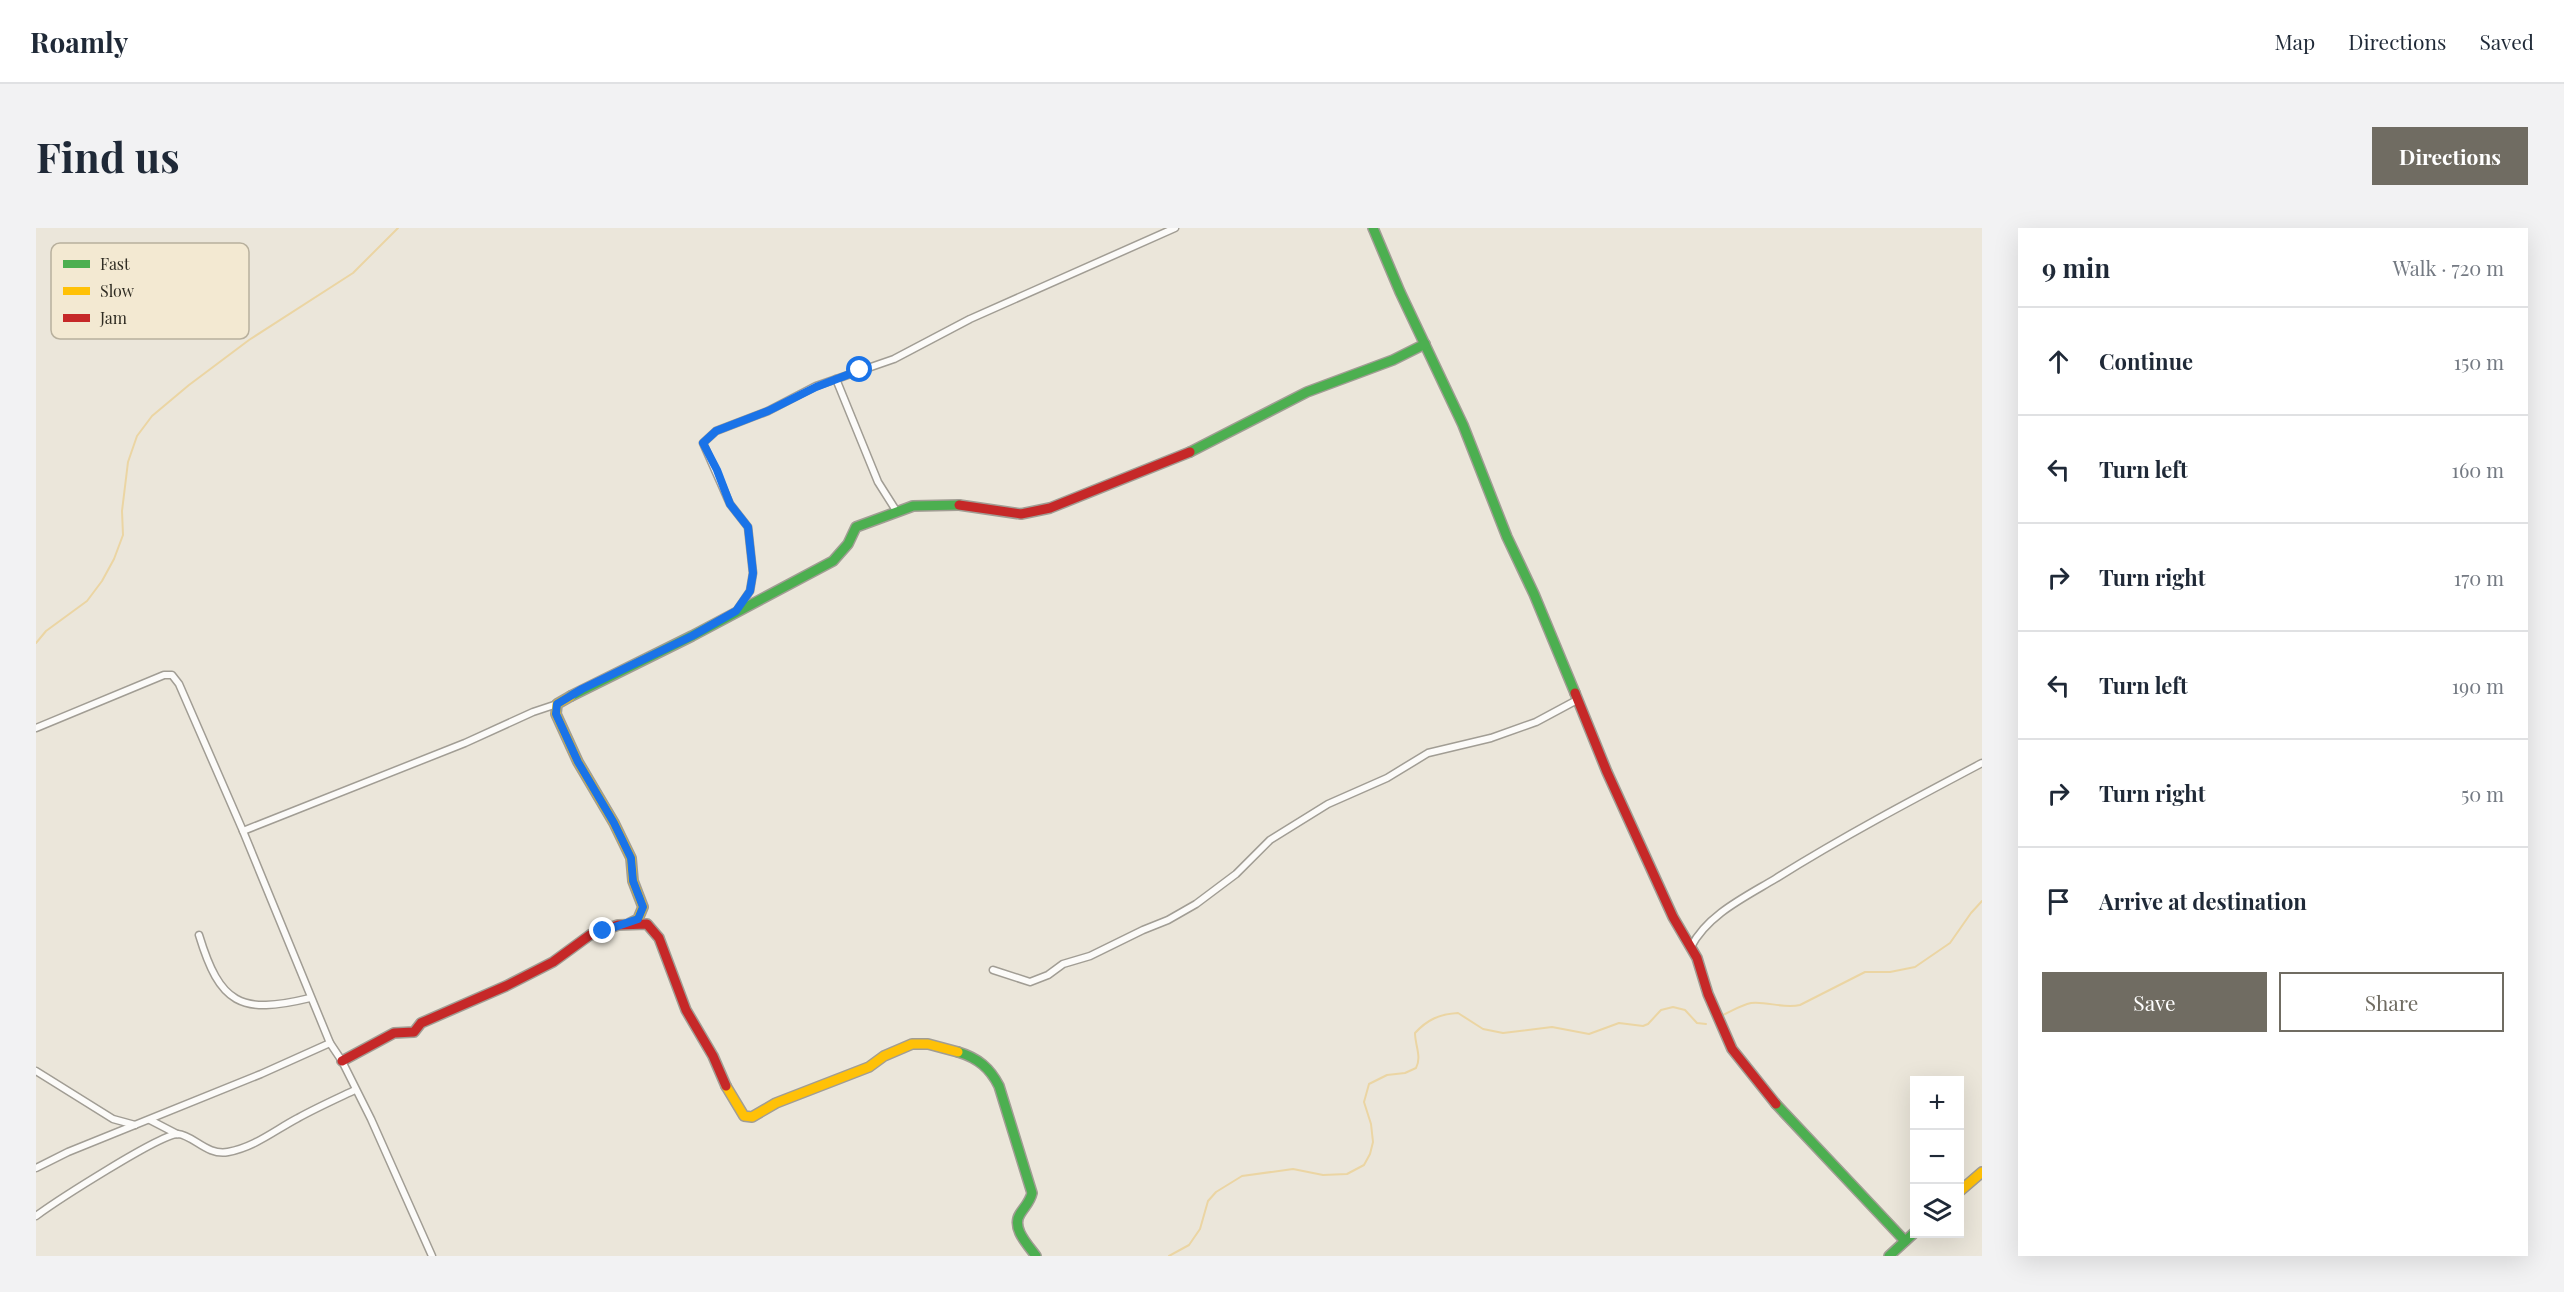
<!DOCTYPE html>
<meta charset="utf-8">
<style>
:root{--surface:#fff;--page:#f2f2f3;--text:#1f2937;--muted:#747a83;--line:#e0e1e3;--accent:#706c62}
body{margin:0;font-family:"Playfair Display",serif;background:var(--page);color:var(--text)}
.controls{position:absolute;right:18px;bottom:18px;display:grid;overflow:hidden;border-radius:0px;box-shadow:0 6px 24px #0002}
.controls button{width:54px;height:54px;display:grid;place-items:center;padding:0;border:0;border-bottom:2px solid var(--line);background:var(--surface);color:var(--text);font:30px sans-serif}
.stop{position:absolute;width:18px;height:18px;margin:-14px;border:4px solid #1a73e8;border-radius:50%;background:#fff}
.stop.end{background:#1a73e8;border-color:#fff;box-shadow:0 2px 6px #0008}
.list{margin:0;padding:0;list-style:none}
h2{display:flex;justify-content:space-between;align-items:center;height:78px;margin:0;padding:0 24px;font-size:26px}
h2 small{font-size:20px;font-weight:400;color:var(--muted)}
.list li{display:grid;grid-template-columns:39px 1fr auto;gap:18px;align-items:center;box-sizing:border-box;height:108px;padding:0 24px;border-top:2px solid var(--line)}
.list b{display:block;font-size:22px;white-space:nowrap}
.list em{font-size:20px;font-style:normal;color:var(--muted)}
.actions{display:flex;gap:12px;padding:18px 24px}
.actions a{flex:1;padding:14px 0;border:2px solid var(--accent);border-radius:0px;text-align:center;font-size:21px;color:var(--accent)}
.actions .main{background:var(--accent);color:#fff}
.icon{flex:none;width:33px;height:33px;fill:none;stroke:currentColor;stroke-width:2;stroke-linecap:round;stroke-linejoin:round}
.map{position:relative;flex:none;width:1946px;height:1028px;overflow:hidden;border-radius:0px}
header{display:flex;align-items:center;gap:36px;box-sizing:border-box;height:84px;padding:0 30px;background:var(--surface);border-bottom:2px solid var(--line)}
header strong{font-size:28px}
nav{display:flex;gap:33px;margin-inline-start:auto;font-size:21px}
.intro{display:flex;align-items:center;justify-content:space-between;box-sizing:border-box;height:144px;padding:0 36px}
h1{margin:0;font-size:42px}
.button{padding:15px 27px;border-radius:0px;background:var(--accent);color:#fff;font-size:21px;font-weight:700}
main{display:flex;gap:36px;padding:0 36px}
aside{flex:1;background:var(--surface);border-radius:0px;box-shadow:0 6px 24px #0002}
.map>svg:first-child{display:block}
.lines{fill:none;stroke-linecap:round;stroke-linejoin:round}
.stream{stroke:#ebd5a3;stroke-width:2}
.street-casing{stroke:#a19d94;stroke-width:9}
.fast-casing{stroke:#a19d94;stroke-width:12}
.slow-casing{stroke:#a19d94;stroke-width:12}
.jam-casing{stroke:#a19d94;stroke-width:12}
.street{stroke:#fcfbf9;stroke-width:6}
.fast{stroke:#4caf50;stroke-width:9}
.slow{stroke:#ffc107;stroke-width:9}
.jam{stroke:#c62828;stroke-width:9}
.route{stroke:#1a73e8;stroke-width:8}
.key{fill:#f3e9d2;stroke:#b8b09d;stroke-width:1.5}
.key-label{font-size:16px;fill:#2e2b22}
</style>
<header>
<strong>Roamly</strong>
<nav><a>Map</a><a>Directions</a><a>Saved</a></nav>
</header>
<div class="intro"><h1>Find us</h1><a class="button">Directions</a></div>
<main>
<div class="map">
<svg width="1946" height="1028" viewBox="0 0 1946 1028">
<rect width="100%" height="100%" fill="#ebe6da"/>
<g class="lines">
<g class="stream">
<polyline points="0,415 10,403 51,373 66,353 78,331 87,307 86,283 92,234 101,208 116,188 153,157 213,112 317,45 362,0"/>
<path d="M1687,787C1696,783 1705,777 1715,775C1731,773 1747,781 1764,777L1829,744H1854L1879,739L1914,715L1935,685L1946,673"/>
<path d="M1133,1028L1153,1017L1164,1001L1172,973L1180,964L1206,948L1257,941L1287,947L1311,946L1328,937L1334,926L1337,914L1335,896L1328,874L1333,856L1351,847L1369,845L1380,840C1386,829 1379,817 1379,805C1391,792 1403,786 1422,785L1447,801L1467,805L1516,799L1553,806L1583,795L1607,798L1612,796L1625,782L1637,779L1649,782L1661,795L1670,796"/>
</g>
<defs>
<g id="street">
<polyline points="800,151 842,254 861,284"/>
<polyline points="701,382 714,363 717,345 712,299 694,276 667,215 680,203 732,183 780,158 858,131 934,91 1139,0"/>
<polyline points="0,500 128,447 136,447 143,456 207,603 294,815 306,833 335,891 396,1028"/>
<polyline points="207,603 429,515 497,484 521,476"/>
<path d="M163,707C184,776 204,787 274,770"/>
<path d="M1655,719C1671,687 1709,669 1739,651C1806,609 1876,572 1946,535"/>
<polyline points="957,742 994,754 1012,747 1027,736 1054,728 1107,702 1132,692 1160,676 1200,646 1234,612 1292,576 1351,550 1392,525 1455,510 1500,494 1541,472"/>
<polyline points="0,843 77,891 99,897"/>
<polyline points="114,892 141,906"/>
<polyline points="0,940 32,924 225,846 294,815"/>
<path d="M0,988C19,974 124,906 142,906C157,907 171,928 192,924C219,919 239,902 262,890C280,880 300,871 319,862"/>
</g>
<g id="fast">
<polyline points="1337,0 1364,64 1427,197 1471,309 1498,366 1539,465"/>
<polyline points="1154,224 1271,164 1357,132 1389,116"/>
<polyline points="535,468 656,408 797,333 812,316 820,299 877,278 923,277"/>
<path d="M922,824C942,830 954,840 963,858L996,965C994,974 989,978 984,986C975,1000 992,1017 1000,1028"/>
<polyline points="1740,876 1869,1013"/>
<polyline points="1853,1028 1878,1005"/>
</g>
<g id="slow">
<polyline points="535,468 521,476 520,486 542,534 578,595 595,630 597,653 607,679 602,691 594,695"/>
<polyline points="690,858 708,888 716,889 740,875 833,839 848,828 876,816 892,816 922,824"/>
<polyline points="1924,963 1946,944"/>
</g>
<g id="jam">
<polyline points="923,277 985,286 1014,280 1154,224"/>
<polyline points="1539,465 1571,544 1637,689 1661,730 1672,766 1696,821 1740,876"/>
<polyline points="306,833 358,805 378,804 385,795 470,758 517,734 554,707 582,697 611,696 623,710 650,782 677,828 690,858"/>
</g>
</defs>
<use href="#street" class="street-casing"/>
<use href="#fast" class="fast-casing"/>
<use href="#slow" class="slow-casing"/>
<use href="#jam" class="jam-casing"/>
<use href="#street" class="street"/>
<use href="#fast" class="fast"/>
<use href="#slow" class="slow"/>
<use href="#jam" class="jam"/>
</g>
<g class="lines">
<polyline class="route" points="567,703 602,691 607,679 597,653 595,630 578,595 542,534 520,486 521,476 546,461 656,408 700,383 714,363 717,345 712,299 694,276 681,242 667,215 680,203 732,183 780,159 824,142"/>
</g>
<rect x="15" y="15" width="198" height="96" rx="9" class="key"/>
<rect x="27" y="32" width="27" height="8" fill="#4caf50"/>
<rect x="27" y="59" width="27" height="8" fill="#ffc107"/>
<rect x="27" y="86" width="27" height="8" fill="#c62828"/>
<g class="key-label">
<text x="64" y="42">Fast</text>
<text x="64" y="69">Slow</text>
<text x="64" y="96">Jam</text>
</g>
</svg>
<div class="controls">
<button>+</button>
<button>−</button>
<button><svg class="icon" aria-label="layers" viewBox="0 0 24 24"><path d="M12 4l9 5-9 5-9-5zM3 14l9 5 9-5"/></svg></button>
</div>
<div class="stop" style="left:824px;top:142px"></div>
<div class="stop end" style="left:567px;top:703px"></div>
</div>
<aside>
<h2>9 min<small>Walk · 720 m</small></h2>
<ul class="list">
<li><svg class="icon" aria-label="ahead" viewBox="0 0 24 24"><path d="M12 20V5M6 11l6-6 6 6"/></svg><div><b>Continue</b></div><em>150 m</em></li>
<li><svg class="icon" aria-label="left" viewBox="0 0 24 24"><path d="M17 20v-9H6M10 6l-5 5 5 5"/></svg><div><b>Turn left</b></div><em>160 m</em></li>
<li><svg class="icon" aria-label="right" viewBox="0 0 24 24"><path d="M7 20v-9h11M14 6l5 5-5 5"/></svg><div><b>Turn right</b></div><em>170 m</em></li>
<li><svg class="icon" aria-label="left" viewBox="0 0 24 24"><path d="M17 20v-9H6M10 6l-5 5 5 5"/></svg><div><b>Turn left</b></div><em>190 m</em></li>
<li><svg class="icon" aria-label="right" viewBox="0 0 24 24"><path d="M7 20v-9h11M14 6l5 5-5 5"/></svg><div><b>Turn right</b></div><em>50 m</em></li>
<li><svg class="icon" aria-label="arrive" viewBox="0 0 24 24"><path d="M6 21V4h12l-3 4 3 4H6"/></svg><div><b>Arrive at destination</b></div></li>
</ul>
<div class="actions"><a class="main">Save</a><a>Share</a></div>
</aside>
</main>
